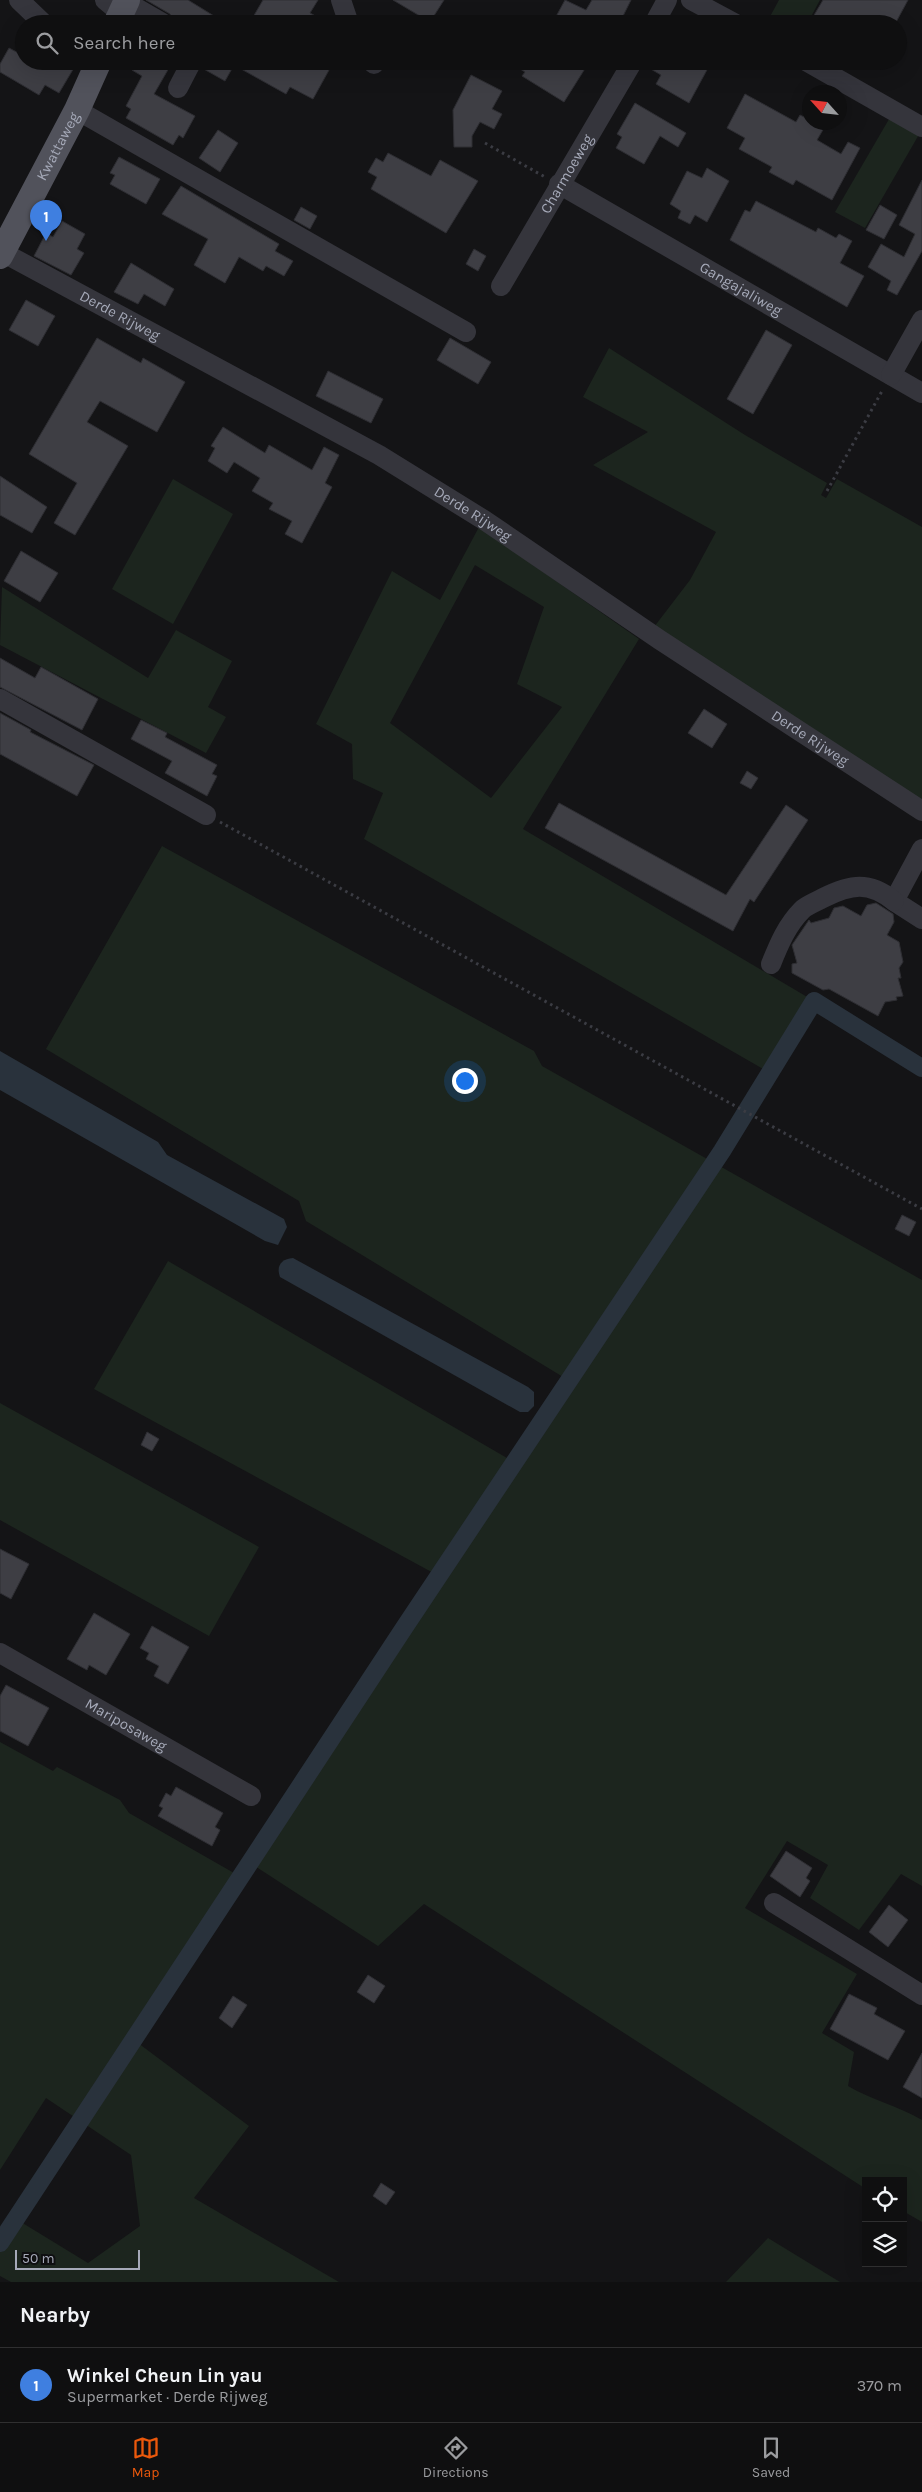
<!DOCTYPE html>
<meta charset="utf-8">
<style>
:root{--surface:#0f0f10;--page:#1d1d1e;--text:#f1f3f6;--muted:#9b9c9f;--line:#2f2f30;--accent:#ea580c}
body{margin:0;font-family:Karla,sans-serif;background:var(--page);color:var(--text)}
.controls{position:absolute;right:15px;bottom:15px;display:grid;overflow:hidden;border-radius:0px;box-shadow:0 5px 20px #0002}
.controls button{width:45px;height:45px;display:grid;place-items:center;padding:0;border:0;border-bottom:1px solid var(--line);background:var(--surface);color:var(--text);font:25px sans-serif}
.compass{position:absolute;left:802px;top:85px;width:45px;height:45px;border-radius:50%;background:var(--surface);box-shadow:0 5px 20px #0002;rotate:297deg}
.scale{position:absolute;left:15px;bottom:12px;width:125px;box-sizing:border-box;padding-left:5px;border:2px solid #a5a9b8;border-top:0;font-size:14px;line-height:18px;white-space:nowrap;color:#a5a9b8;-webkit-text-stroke:4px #0f0f11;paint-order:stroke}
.you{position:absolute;left:464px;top:1080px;width:18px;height:18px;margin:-12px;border:4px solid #fff;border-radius:50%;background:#1a73e8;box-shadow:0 0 0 8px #1a73e833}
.badge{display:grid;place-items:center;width:32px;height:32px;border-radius:50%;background:var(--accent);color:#fff;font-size:16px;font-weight:700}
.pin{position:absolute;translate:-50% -41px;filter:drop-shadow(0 1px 2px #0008)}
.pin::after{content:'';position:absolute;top:26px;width:18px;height:15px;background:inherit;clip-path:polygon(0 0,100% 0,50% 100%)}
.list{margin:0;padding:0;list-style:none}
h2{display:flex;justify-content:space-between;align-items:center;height:65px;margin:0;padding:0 20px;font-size:21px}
h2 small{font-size:16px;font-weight:400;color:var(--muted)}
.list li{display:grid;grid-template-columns:32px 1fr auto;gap:15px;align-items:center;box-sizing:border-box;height:75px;padding:0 20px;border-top:1px solid var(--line)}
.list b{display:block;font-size:19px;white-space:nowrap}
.list p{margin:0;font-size:16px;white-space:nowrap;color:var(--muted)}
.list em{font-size:16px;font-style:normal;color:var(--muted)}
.icon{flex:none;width:28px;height:28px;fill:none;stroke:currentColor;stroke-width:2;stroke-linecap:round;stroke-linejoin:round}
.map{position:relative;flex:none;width:922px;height:2282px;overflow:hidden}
.search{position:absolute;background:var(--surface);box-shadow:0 5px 20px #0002;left:15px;right:15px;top:15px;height:55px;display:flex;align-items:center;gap:12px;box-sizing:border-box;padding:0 18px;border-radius:28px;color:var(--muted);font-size:19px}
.sheet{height:140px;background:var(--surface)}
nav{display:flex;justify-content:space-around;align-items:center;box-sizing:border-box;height:70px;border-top:1px solid var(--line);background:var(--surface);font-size:14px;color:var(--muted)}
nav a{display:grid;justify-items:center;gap:2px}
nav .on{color:var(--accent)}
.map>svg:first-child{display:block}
.green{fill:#1c251e;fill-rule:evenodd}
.water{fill:#29323c}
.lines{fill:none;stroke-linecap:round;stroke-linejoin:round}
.canal{stroke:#29323c;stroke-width:18}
.building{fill:#3e3e44;stroke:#2e2e33}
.path{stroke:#3b3c43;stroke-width:3;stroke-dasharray:2.5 4;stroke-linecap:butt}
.minor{stroke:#35353c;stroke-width:20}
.major{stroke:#51525b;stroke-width:26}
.labels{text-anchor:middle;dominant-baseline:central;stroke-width:5;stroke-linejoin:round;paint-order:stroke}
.street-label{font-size:15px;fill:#a5a9b8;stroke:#0f0f11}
</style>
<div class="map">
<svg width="922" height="2282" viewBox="0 0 922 2282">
<rect width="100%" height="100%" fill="#141416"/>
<g class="green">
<polygon points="779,0 820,0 807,24 766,24"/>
<polygon points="892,114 921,131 865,228 835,212"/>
<polygon points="609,348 745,435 827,483 821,495 826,498 837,479 922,527 922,804 654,627 690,580 716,532 593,465 648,432 583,397"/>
<polygon points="173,479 233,514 173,624 112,589"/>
<path d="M479,527L639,639L523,829L814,1001L770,1073L364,839L383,793L353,779L352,744L316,724L392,571L440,600ZM475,565L544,607L517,684L562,707L491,798L390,723Z"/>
<polygon points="2,587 148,678 176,630 232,661 208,707 226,717 206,753 0,645"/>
<path d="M162,846L534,1051L542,1066L922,1280V1886L901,1874L859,1930L810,1898L828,1865L787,1841L745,1908L857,1974L822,2033L854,2052L848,2086C872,2100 898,2106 922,2120V2222L903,2211V2181H866V2189L424,1904L378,1946L250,1863L439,1576L94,1389L168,1261L514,1462L568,1380L306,1221L299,1201L46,1049Z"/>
<polygon points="0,1403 259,1547 209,1636 0,1520"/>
<polygon points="0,1742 53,1771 57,1767 120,1800 129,1813 241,1877 134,2040 249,2126 194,2198 339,2282 11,2282 0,2276 0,2243 16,2219 88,2263 140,2226 131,2155 46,2098 0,2170"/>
<polygon points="768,2238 840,2282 726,2282"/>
</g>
<g class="water">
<polygon points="0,1051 158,1142 167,1155 284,1219 287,1227 278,1245 265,1241 0,1090"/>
<path d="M293,1258L528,1387L534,1392V1406L528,1412H520L280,1277C276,1266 281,1259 293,1258Z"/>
</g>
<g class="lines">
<polyline class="canal" points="0,2243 404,1628 722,1151 814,1001 922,1068"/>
</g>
<g class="building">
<polygon points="146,0 188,0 227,24 176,24 170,14"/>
<polygon points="263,0 318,0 310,13 330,24 249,24"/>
<polygon points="393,0 444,0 430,22"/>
<polygon points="565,0 586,10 592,0 631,0 619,24 552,24"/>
<polygon points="823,0 908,0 895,24 825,24 813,17"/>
<polygon points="9,48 24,56 24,61 78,61 59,93 45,85 39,95 0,72 0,64"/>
<polygon points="137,61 173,61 154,94 195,116 183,138 179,135 173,145 126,118 131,109 126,106 142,76 132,70"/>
<polygon points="204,61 334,61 313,99 290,87 286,94 234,65 225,81 202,68"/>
<polygon points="507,61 577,61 586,67 564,102 522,76 525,72"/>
<polygon points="645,61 695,61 708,68 689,103 656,84 661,75 644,65"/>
<polygon points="471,75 502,91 492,109 502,114 494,129 480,122 472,136 472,147 454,147 453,110"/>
<polygon points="745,94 796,122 800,115 810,120 810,122 824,128 817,140 841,154 848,142 860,148 832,200 796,180 793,185 769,172 772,167 739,149 745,138 727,128"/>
<polygon points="635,103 686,133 678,147 660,136 644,164 616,148 622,137 617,134"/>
<polygon points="218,130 238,143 220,172 199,158"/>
<polygon points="388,153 431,176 440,160 478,181 446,233 371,189 377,177 368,172 376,158 383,162"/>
<polygon points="119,157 160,179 146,204 110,184 115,175 110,173"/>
<polygon points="707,168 729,181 707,222 695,215 690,224 678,218 681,211 670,204 687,171 702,178"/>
<polygon points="922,180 922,251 897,295 887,290 891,281 868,267 881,244 904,257 915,234 899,225"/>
<polygon points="181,186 279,244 275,251 293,261 284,276 266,266 263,271 239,257 225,283 194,265 208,239 162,214"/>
<polygon points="756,201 816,232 818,228 836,238 839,234 852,241 840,263 864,276 847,307 730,240 745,210 750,212"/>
<polygon points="880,205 897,215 884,239 866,230"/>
<polygon points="301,207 317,216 310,229 294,220"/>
<polygon points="62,221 85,234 77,249 84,253 71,275 34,256 46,233 53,237"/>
<polygon points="474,249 486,256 478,271 466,264"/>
<polygon points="131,263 174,289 165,306 144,294 138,304 114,292"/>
<polygon points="26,300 55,316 38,346 9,330"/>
<polygon points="766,330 792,345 753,414 727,399"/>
<polygon points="97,338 141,363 143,358 185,382 157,432 100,401 87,422 128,446 75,535 54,523 77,483 29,454"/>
<polygon points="450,338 491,362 478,384 437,360"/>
<polygon points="328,371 383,399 371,423 316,396"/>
<polygon points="223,427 265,453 269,445 312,470 324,447 339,455 325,483 332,487 302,543 285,534 292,521 269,509 273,503 252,491 260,478 234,462 227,473 208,461 215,448 211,446"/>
<polygon points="0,476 47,507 32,533 0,515"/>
<polygon points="21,551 58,573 40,602 4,581"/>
<polygon points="0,658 35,678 41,667 98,699 82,730 0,687"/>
<polygon points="704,709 727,724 712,748 688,733"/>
<polygon points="0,713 31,730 30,732 94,765 77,796 0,754"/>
<polygon points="141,720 167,733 165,737 217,765 212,774 217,776 207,796 165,773 172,761 131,739"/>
<polygon points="747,771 758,778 751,789 740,783"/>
<polygon points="559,803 726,895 786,805 808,820 754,902 750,899 733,931 545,828"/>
<polygon points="876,903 893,914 894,922 887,935 899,942 903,962 899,968 901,978 898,978 903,996 896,997 897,1000 885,1002 878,1016 829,989 823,990 792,973 792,964 797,963 792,945 809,920 811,923 829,918 834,908 843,906 861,916 867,905"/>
<polygon points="902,1215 916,1222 909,1236 895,1229"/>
<polygon points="147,1432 159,1439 152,1451 141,1445"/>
<polygon points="0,1549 29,1564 11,1599 0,1593"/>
<polygon points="94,1613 130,1634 106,1675 89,1665 87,1670 67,1659"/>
<polygon points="152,1626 189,1647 168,1684 154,1676 159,1666 146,1659 149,1653 140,1648"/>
<polygon points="6,1685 49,1708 28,1746 0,1731 0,1696"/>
<polygon points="176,1787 223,1813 215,1827 220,1830 212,1846 158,1816 163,1808 159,1806 166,1793 171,1796"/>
<polygon points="786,1851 812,1868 806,1878 810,1881 800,1897 770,1876"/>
<polygon points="889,1905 908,1920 888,1947 869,1932"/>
<polygon points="368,1975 385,1986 374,2003 357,1992"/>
<polygon points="849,1994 877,2008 874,2014 905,2031 888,2060 830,2029"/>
<polygon points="233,1996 247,2005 232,2028 219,2018"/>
<polygon points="922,2053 922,2098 903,2087"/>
<polygon points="381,2183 395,2192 386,2205 373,2196"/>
</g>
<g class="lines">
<g class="path">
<polyline points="485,143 545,177"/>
<polyline points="827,491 882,391"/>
<polyline points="220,822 922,1209"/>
</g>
<g class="minor">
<polyline points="19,0 44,24"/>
<polyline points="105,0 134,24"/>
<polyline points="341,0 349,24"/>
<polyline points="691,0 736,24"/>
<polyline points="126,2 164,24"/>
<polyline points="654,24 667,0"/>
<polyline points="371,61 374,64"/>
<polyline points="806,61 922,127"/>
<polyline points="178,88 192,61"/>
<polyline points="77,110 466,332"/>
<path id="s1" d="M559,184L922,393"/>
<path id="s2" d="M2,252L379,455L484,520L660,640L922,811"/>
<path id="s3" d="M501,286L633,61"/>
<polyline points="891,375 922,320"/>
<polyline points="0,699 206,815"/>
<polyline points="922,849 894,901 922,919"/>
<path d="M771,964C779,944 787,925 802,910C807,905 816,902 823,898C851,884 869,881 894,901"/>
<path id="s4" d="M0,1653L251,1796"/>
<polyline points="774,1903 922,1995"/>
</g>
<g class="major">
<polyline points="116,24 127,0"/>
<path id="s5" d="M0,256L77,110L99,61"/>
</g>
</g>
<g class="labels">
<g class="street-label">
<text stroke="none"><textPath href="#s5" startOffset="124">Kwattaweg</textPath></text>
<text stroke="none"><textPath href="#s3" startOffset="130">Charmoeweg</textPath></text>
<text stroke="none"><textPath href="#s1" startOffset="210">Gangajaliweg</textPath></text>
<text stroke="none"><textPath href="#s2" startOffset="134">Derde Rijweg</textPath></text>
<text stroke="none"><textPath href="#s2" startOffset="539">Derde Rijweg</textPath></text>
<text stroke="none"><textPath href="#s2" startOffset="944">Derde Rijweg</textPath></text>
<text stroke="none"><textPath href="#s4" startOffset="145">Mariposaweg</textPath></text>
</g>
</g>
</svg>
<div class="controls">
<button><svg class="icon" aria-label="locate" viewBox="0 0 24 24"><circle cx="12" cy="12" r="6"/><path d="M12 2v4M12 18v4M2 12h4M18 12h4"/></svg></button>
<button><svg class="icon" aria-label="layers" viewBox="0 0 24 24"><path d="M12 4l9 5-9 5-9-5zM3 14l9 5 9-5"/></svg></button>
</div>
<svg class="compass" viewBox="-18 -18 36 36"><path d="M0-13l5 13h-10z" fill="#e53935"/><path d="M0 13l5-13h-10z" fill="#9b9c9f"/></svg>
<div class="scale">50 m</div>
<div class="you"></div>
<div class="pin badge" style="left:46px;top:241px;background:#3f7fe0">1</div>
<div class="search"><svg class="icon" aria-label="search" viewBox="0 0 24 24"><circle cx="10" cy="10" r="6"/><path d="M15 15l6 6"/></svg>Search here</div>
</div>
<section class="sheet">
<h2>Nearby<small></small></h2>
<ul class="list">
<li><span class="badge" style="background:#3f7fe0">1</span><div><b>Winkel Cheun Lin yau</b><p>Supermarket · Derde Rijweg</p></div><em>370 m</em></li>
</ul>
</section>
<nav>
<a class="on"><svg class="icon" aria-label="map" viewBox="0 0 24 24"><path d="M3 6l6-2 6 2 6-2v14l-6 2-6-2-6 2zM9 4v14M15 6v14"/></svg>Map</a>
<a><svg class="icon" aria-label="directions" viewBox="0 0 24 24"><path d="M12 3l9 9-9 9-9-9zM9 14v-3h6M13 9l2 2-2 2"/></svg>Directions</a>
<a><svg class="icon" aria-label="saved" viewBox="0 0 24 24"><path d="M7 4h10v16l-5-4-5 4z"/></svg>Saved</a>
</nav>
